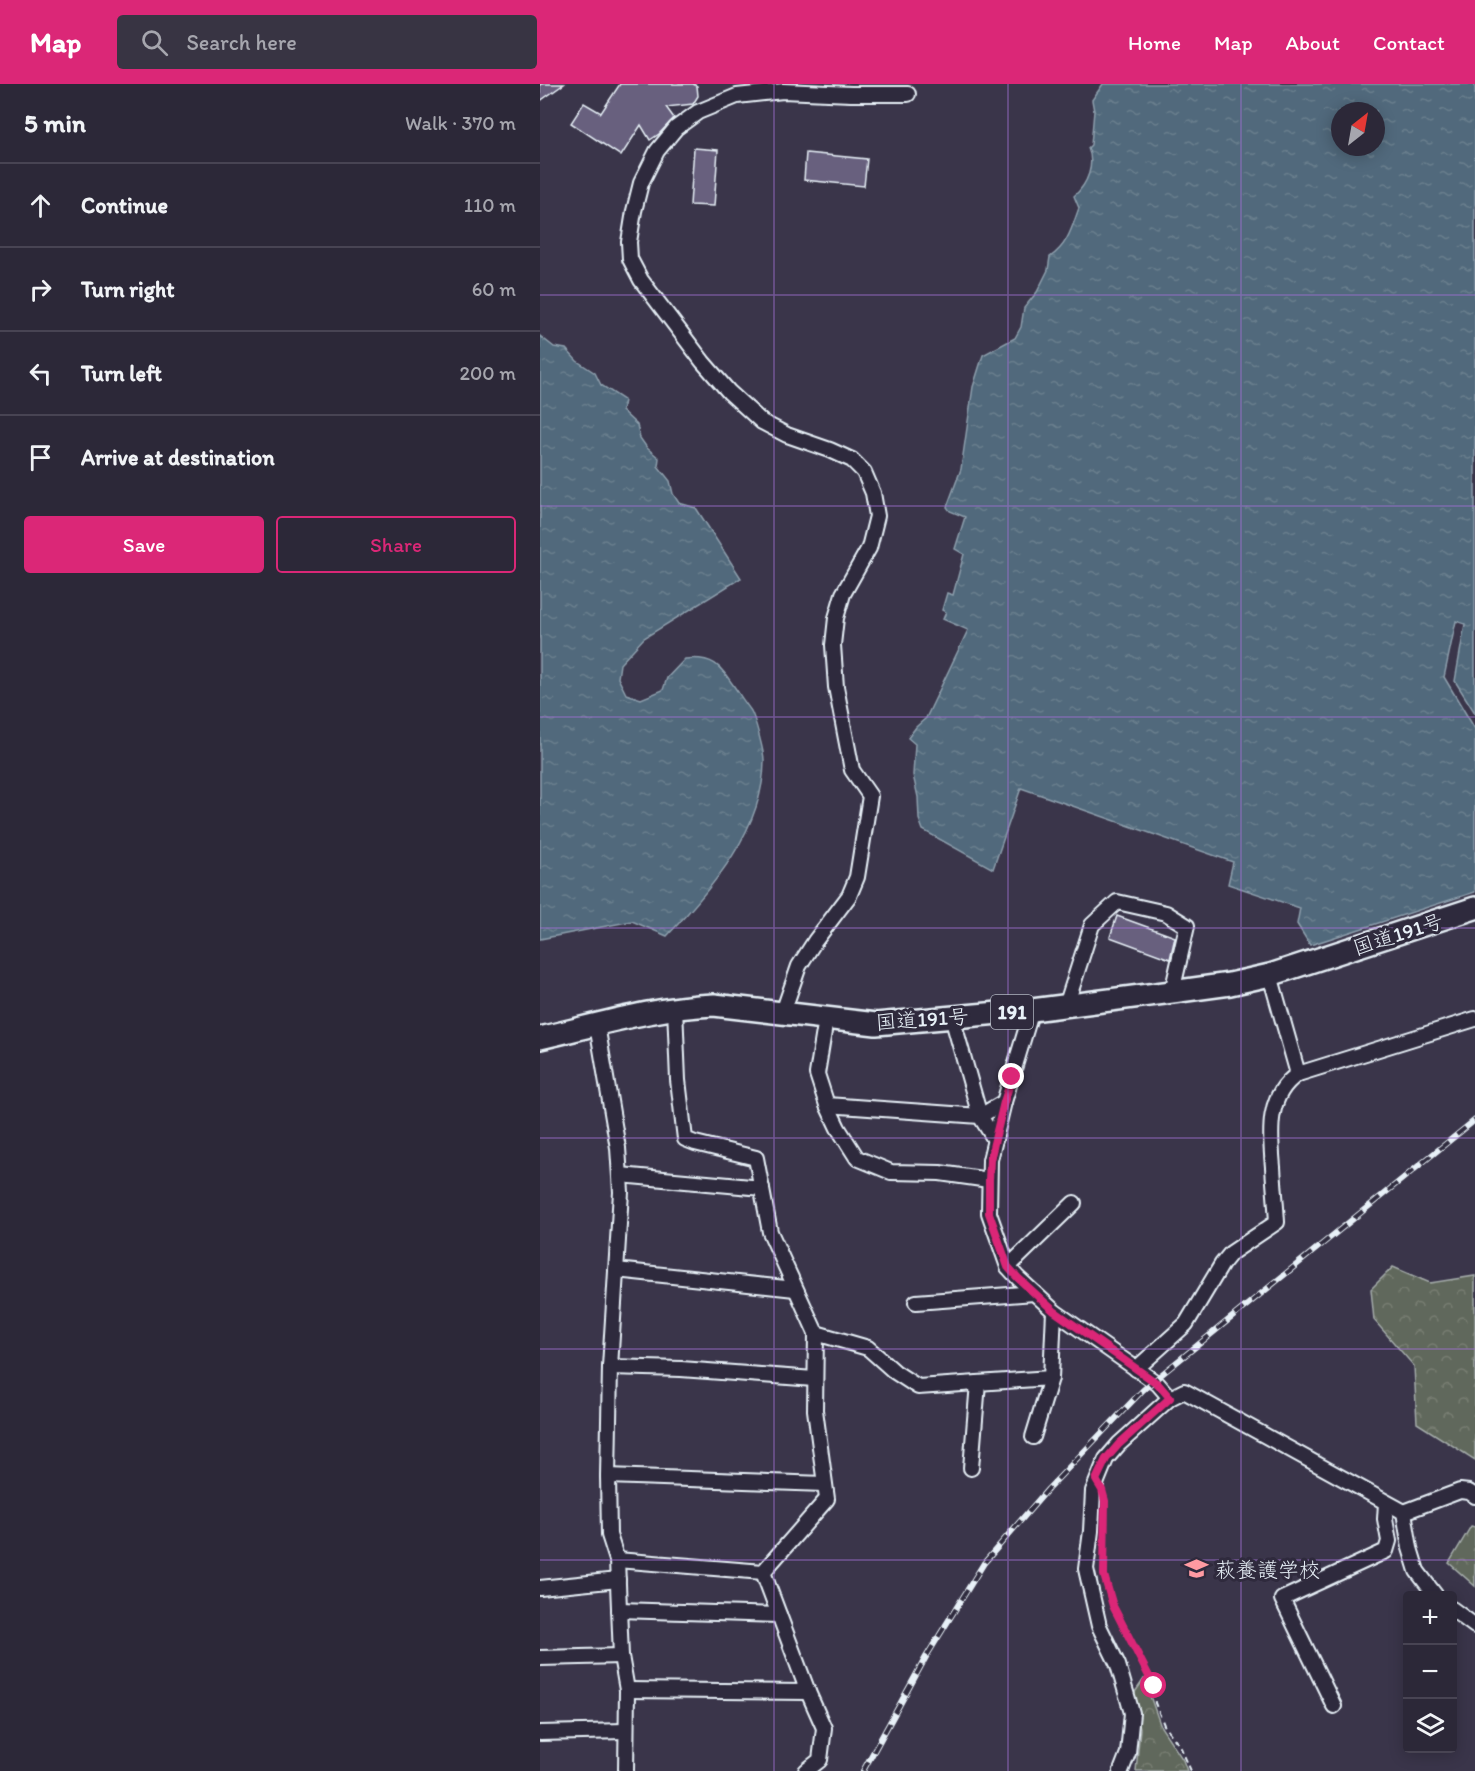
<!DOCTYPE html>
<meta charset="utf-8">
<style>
:root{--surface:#2c2838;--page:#383443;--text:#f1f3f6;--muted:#a6a6ae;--line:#484453;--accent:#db2777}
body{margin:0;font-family:Itim,"Klee One",sans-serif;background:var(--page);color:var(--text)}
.controls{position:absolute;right:18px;bottom:18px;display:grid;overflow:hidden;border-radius:6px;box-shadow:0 3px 15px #0003}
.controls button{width:54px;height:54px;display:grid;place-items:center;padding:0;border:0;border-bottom:2px solid var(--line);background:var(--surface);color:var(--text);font:30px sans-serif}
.compass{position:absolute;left:791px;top:18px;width:54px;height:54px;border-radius:50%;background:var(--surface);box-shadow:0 3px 15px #0003;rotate:31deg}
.stop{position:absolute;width:18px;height:18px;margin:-14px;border:4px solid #db2777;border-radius:50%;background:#fff}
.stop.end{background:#db2777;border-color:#fff;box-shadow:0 2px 6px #0008}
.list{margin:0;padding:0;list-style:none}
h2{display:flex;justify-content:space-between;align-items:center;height:78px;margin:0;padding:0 24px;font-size:26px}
h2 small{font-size:20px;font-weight:400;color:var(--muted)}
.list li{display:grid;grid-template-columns:39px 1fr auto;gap:18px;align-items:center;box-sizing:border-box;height:84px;padding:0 24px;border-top:2px solid var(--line)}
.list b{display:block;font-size:22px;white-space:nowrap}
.list em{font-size:20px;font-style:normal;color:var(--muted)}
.actions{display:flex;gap:12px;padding:18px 24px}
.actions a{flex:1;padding:14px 0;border:2px solid var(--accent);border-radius:6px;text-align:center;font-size:21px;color:var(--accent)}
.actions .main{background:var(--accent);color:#fff}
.icon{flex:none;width:33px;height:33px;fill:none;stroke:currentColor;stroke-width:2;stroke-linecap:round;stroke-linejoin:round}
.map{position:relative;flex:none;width:935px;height:1687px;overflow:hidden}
header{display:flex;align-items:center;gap:36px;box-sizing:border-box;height:84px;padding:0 30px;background:var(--accent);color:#fff}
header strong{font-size:28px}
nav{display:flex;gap:33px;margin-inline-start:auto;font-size:21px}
.search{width:420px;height:54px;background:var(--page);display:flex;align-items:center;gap:15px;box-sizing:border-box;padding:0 21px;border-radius:6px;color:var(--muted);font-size:22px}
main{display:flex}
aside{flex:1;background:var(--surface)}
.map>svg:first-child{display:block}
.forest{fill:url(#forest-crowns);stroke:#a4acaa;stroke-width:1.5}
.water{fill:url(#water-ripples);stroke:#8d9fad;stroke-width:1.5;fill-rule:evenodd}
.building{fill:#67607e;stroke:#e8f1f8;stroke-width:1.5}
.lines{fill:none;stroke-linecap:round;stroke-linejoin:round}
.minor-casing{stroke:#e8f1f8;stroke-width:18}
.highway-casing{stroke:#e8f1f8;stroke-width:26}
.path{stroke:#e8f1f8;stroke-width:2;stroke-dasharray:6 4.5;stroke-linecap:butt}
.minor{stroke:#2f2a3d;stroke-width:14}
.highway{stroke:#2f2a3d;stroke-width:21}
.rail-casing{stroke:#e8f1f8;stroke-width:6}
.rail{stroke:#2f2a3d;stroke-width:4;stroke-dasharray:11;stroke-linecap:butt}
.route{stroke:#db2777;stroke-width:8}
.grid{fill:none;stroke:#a171d3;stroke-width:1.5;stroke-opacity:0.55}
.labels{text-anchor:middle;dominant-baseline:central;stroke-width:6;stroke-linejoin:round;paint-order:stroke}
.shield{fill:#2f2a3d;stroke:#b0b5c0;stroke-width:1.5}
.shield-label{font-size:20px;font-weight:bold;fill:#e8f1f8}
.street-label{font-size:21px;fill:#e8f1f8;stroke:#2f2a3d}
.poi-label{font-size:21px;fill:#e8f1f8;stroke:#2f2a3d;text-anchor:start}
</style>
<header>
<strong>Map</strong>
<div class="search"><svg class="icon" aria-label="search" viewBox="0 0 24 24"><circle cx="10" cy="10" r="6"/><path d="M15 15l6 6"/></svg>Search here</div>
<nav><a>Home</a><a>Map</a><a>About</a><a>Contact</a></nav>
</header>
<main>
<aside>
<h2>5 min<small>Walk · 370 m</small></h2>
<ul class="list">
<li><svg class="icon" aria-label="ahead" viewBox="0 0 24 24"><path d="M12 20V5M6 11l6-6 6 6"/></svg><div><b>Continue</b></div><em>110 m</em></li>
<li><svg class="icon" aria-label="right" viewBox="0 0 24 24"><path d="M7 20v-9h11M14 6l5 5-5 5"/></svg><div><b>Turn right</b></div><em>60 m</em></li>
<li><svg class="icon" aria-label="left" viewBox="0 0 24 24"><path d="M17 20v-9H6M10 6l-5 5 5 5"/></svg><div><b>Turn left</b></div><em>200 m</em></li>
<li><svg class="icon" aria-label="arrive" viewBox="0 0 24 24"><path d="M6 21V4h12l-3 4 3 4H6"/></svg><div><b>Arrive at destination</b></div></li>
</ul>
<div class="actions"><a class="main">Save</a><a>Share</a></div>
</aside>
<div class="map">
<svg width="935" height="1687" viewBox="0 0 935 1687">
<defs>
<pattern id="forest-crowns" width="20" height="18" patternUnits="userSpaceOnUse" patternTransform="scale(1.5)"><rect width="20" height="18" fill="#61685b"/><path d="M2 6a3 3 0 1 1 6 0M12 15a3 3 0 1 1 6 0" fill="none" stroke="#787e73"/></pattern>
<pattern id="water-ripples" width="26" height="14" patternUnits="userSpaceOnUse" patternTransform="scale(1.5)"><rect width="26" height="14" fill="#51697b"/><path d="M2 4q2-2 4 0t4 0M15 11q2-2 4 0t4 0" fill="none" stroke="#6a7f8e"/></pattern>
</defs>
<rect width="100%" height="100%" fill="#3a354a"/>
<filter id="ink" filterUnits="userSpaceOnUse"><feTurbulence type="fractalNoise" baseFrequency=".0167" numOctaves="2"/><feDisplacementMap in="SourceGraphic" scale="12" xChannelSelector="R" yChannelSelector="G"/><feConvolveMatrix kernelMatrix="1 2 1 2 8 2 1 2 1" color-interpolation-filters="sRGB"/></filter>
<g filter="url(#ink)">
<g class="forest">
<polygon points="853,1183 890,1199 935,1192 935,1376 877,1339 874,1282 834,1236 831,1205"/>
<polygon points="931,1442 935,1443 935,1502 909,1479"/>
<polygon points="604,1595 621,1643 643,1676 647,1687 596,1687 600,1645 593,1611"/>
</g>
<g class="water">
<path d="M563,0H935V629L915,597L925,540L916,537L904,593L935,645V808L770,861L757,840L760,824L688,800L693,778L481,704L453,785L383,746L379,735L378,713L373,691L375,660L368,654L376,643L386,634L428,546L403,535L406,528L402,526L407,509L413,511L424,470L415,465L425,433L410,427L407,423L421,385L433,303L443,271L475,254L481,243L484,224L497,208L508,186L510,173C528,161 532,143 539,124L534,112C548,100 555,80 548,64L551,61L554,27L552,16ZM800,27H836V63H800Z"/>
<path d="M0,252L14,263L26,265L37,277L55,289L61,301L84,316L82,327L97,341L100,354L107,364L119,374L118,382L130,397L133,410L139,419L156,424L201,494L104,554L80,580L78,594L86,610L101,615L123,606L127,594L145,575C177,572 181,584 198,608C202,615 207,621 211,627C215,634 224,668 224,676C224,745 172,804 127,852L92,837L0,855Z"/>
</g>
<g class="building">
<polygon points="0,0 24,0 0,17"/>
<polygon points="80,0 153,0 157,2 158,12 153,20 126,23 134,34 119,50 110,56 101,41 81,72 31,39 44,19 61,29"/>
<polygon points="154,64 178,66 174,122 150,121"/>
<polygon points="266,69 327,75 324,102 264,96"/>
<polygon points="577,832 635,853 630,875 570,853"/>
</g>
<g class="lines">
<defs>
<g id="minor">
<polyline points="526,922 552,841 577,818 626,829 647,842 632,908"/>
<polyline points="135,924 138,996 145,1055 155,1059 216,1074 230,1148 276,1249 275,1326 287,1415 223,1488"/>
<polyline points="492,926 464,1018 450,1076 449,1129 468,1183 478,1194 514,1227 618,1300 630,1314"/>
<polyline points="243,928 259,882 275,857 309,812 317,793 330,712 312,686 296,603 293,561 296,534 303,510 329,464 337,432 333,409 324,388 312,376 290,366 247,351 222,338 189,308 163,278 101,196 90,175 89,158 94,127 101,99 117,67 136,44 158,28 197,12 243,7 311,10 368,10"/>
<polyline points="412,933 440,1032 464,1018"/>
<polyline points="286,935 277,990 287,1021 298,1044 317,1074 351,1088 400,1089 449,1096"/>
<polyline points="57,941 78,1064 81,1108 70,1283 68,1392 69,1451 77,1476 81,1572 87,1606 86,1687"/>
<polyline points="758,990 935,935"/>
<polyline points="287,1021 440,1032 455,1056"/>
<polyline points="80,1091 222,1104"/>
<polyline points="468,1183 534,1119"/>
<polyline points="76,1186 255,1205"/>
<polyline points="376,1218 494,1209"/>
<polyline points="276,1249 328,1264 355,1288 378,1303 511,1294 514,1227"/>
<polyline points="70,1283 141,1285 274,1295"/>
<path d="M596,1285L646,1240L682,1180L691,1169L737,1138C736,1120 734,1101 733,1083C730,1050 726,1011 758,990L730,891"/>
<polyline points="493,1353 511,1294"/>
<polyline points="431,1384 438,1299"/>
<polyline points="68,1392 284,1400"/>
<polyline points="864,1428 870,1464 877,1487 896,1512"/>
<polyline points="77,1476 223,1488"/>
<polyline points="223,1488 268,1608 284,1644 280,1676 266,1687"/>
<polyline points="0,1504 78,1496"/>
<polyline points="912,1525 935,1542"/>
<polyline points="79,1526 239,1531"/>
<polyline points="0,1574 81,1572"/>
<polyline points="87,1606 268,1608"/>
<polyline points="794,1622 742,1515 846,1467 849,1457 845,1435 846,1419"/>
<polyline points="0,1649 85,1647"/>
<polyline points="581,1687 588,1669 592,1629 578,1581 559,1542 546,1485 551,1447 553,1407 566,1375 579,1360 630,1314 644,1307 864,1428 920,1407 929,1408 935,1412"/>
</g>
<path id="highway" d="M0,954C57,941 116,923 174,921L336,940L492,926L632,908L690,900L730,891L935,824"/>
</defs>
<use href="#minor" class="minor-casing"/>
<use href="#highway" class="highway-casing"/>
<polyline class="path" points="564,1460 564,1491 573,1522 613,1602 615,1619 624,1641 641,1664 651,1687"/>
<use href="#minor" class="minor"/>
<use href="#highway" class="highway"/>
<defs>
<polyline id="rail" points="323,1687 386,1573 444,1479 508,1405 603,1306 622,1290 935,1036"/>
</defs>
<use href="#rail" class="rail-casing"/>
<use href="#rail" class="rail"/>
</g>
</g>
<g class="lines" filter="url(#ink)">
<polyline class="route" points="472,993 464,1018 450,1076 449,1096 449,1129 468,1183 478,1194 514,1227 618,1300 630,1314 579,1360 566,1375 556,1396 562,1406 565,1417 564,1491 573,1522 614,1602"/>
</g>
<path class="grid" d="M234,0V1687M468,0V1687M701,0V1687M0,211H935M0,422H935M0,633H935M0,844H935M0,1054H935M0,1265H935M0,1476H935"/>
<defs>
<symbol id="school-bare" viewBox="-9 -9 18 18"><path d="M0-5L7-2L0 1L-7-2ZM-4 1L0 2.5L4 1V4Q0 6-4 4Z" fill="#ff9aa2" stroke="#2f2a3d" stroke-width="2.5" paint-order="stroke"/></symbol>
</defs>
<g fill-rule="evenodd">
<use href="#school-bare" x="640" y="1468" width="33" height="33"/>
</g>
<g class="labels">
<rect class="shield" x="451" y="911" width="42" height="34" rx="4.5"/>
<g class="shield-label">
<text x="472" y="928">191</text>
</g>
<g class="street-label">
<text transform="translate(858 850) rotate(-18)">国道191号</text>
<text transform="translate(382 935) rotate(-4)">国道191号</text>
</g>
<g class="poi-label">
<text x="675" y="1485">萩養護学校</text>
</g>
</g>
</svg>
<div class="controls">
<button>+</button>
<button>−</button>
<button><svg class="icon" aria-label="layers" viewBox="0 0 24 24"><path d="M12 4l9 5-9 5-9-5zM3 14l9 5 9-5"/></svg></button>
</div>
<svg class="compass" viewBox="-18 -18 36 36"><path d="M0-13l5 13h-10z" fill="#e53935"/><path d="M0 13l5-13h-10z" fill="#a6a6ae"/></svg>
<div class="stop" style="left:614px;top:1602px"></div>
<div class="stop end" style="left:472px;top:993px"></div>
</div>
</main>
